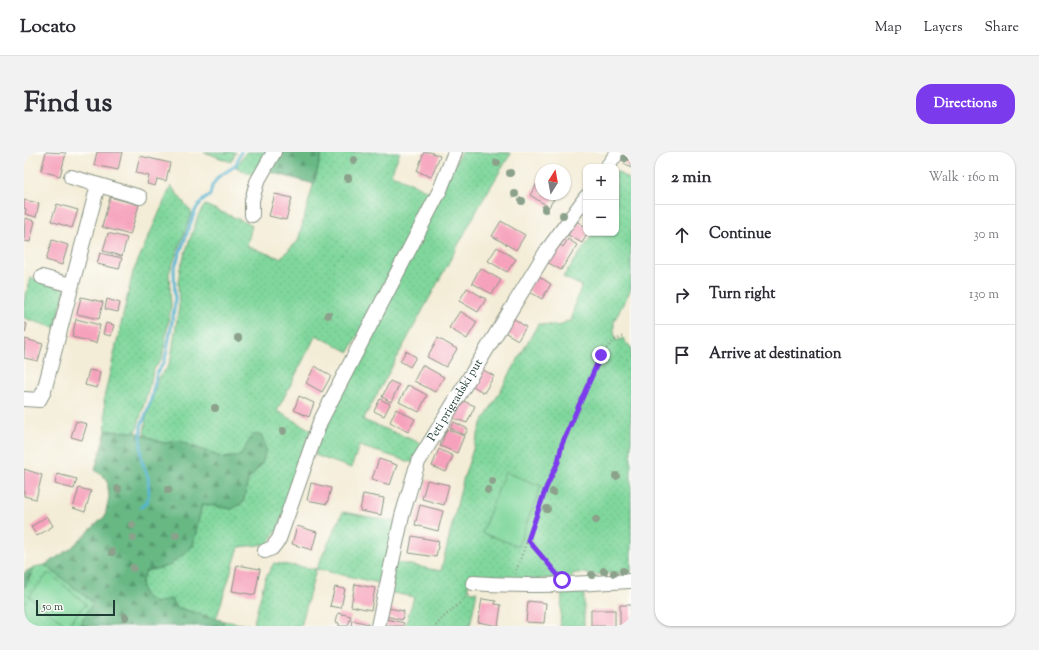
<!DOCTYPE html>
<meta charset="utf-8">
<style>
:root{--surface:#fff;--page:#f2f2f3;--text:#2b2b33;--muted:#7c7c81;--line:#e1e1e2;--accent:#7c3aed}
body{margin:0;font-family:"Sorts Mill Goudy",serif;background:var(--page);color:var(--text)}
.controls{position:absolute;right:12px;top:12px;display:grid;overflow:hidden;border-radius:8px;box-shadow:0 1px 3px #0004}
.controls button{width:36px;height:36px;display:grid;place-items:center;padding:0;border:0;border-bottom:1px solid var(--line);background:var(--surface);color:var(--text);font:20px sans-serif}
.compass{position:absolute;left:511px;top:12px;width:36px;height:36px;border-radius:50%;background:var(--surface);box-shadow:0 1px 3px #0004;rotate:11deg}
.scale{position:absolute;left:12px;bottom:10px;width:79px;box-sizing:border-box;padding-left:4px;border:2px solid #1f3d34;border-top:0;font-size:11px;line-height:14px;white-space:nowrap;color:#1f3d34;-webkit-text-stroke:3px #fdfcf7;paint-order:stroke}
.stop{position:absolute;width:12px;height:12px;margin:-9px;border:3px solid #7c3aed;border-radius:50%;background:#fff}
.stop.end{background:#7c3aed;border-color:#fff;box-shadow:0 1px 4px #0008}
.list{margin:0;padding:0;list-style:none}
h2{display:flex;justify-content:space-between;align-items:center;height:52px;margin:0;padding:0 16px;font-size:17px}
h2 small{font-size:13px;font-weight:400;color:var(--muted)}
.list li{display:grid;grid-template-columns:26px 1fr auto;gap:12px;align-items:center;box-sizing:border-box;height:60px;padding:0 16px;border-top:1px solid var(--line)}
.list b{display:block;font-size:15px;white-space:nowrap}
.list em{font-size:13px;font-style:normal;color:var(--muted)}
.icon{flex:none;width:22px;height:22px;fill:none;stroke:currentColor;stroke-width:2;stroke-linecap:round;stroke-linejoin:round}
.map{position:relative;flex:none;width:607px;height:474px;overflow:hidden;border-radius:16px}
header{display:flex;align-items:center;gap:24px;box-sizing:border-box;height:56px;padding:0 20px;background:var(--surface);border-bottom:1px solid var(--line)}
header strong{font-size:19px}
nav{display:flex;gap:22px;margin-inline-start:auto;font-size:14px}
.intro{display:flex;align-items:center;justify-content:space-between;box-sizing:border-box;height:96px;padding:0 24px}
h1{margin:0;font-size:28px}
.button{padding:10px 18px;border-radius:16px;background:var(--accent);color:#fff;font-size:14px;font-weight:700}
main{display:flex;gap:24px;padding:0 24px}
aside{flex:1;background:var(--surface);border-radius:16px;box-shadow:0 1px 3px #0004}
.map>svg:first-child{display:block}
.grass{fill:url(#grass-dots);stroke:#508a68}
.forest{fill:url(#forest-firs);stroke:#447a5c}
.pitch{fill:#80d79c;stroke:#508a68}
.lines{fill:none;stroke-linecap:round;stroke-linejoin:round}
.stream{stroke:#54b5d2;stroke-width:3}
.building{fill:#f6a2bc}
.minor-casing{stroke:#899485;stroke-width:16}
.path{stroke:#899485;stroke-width:2;stroke-dasharray:1 3;stroke-linecap:butt}
.minor{stroke:#fff;stroke-width:14}
.tree{fill:#8ca18b}
.route{stroke:#7c3aed;stroke-width:5}
.labels{text-anchor:middle;dominant-baseline:central;stroke-width:4;stroke-linejoin:round;paint-order:stroke}
.street-label{font-size:12px;fill:#1f3d34;stroke:#fdfcf7}
</style>
<header>
<strong>Locato</strong>
<nav><a>Map</a><a>Layers</a><a>Share</a></nav>
</header>
<div class="intro"><h1>Find us</h1><a class="button">Directions</a></div>
<main>
<div class="map">
<svg width="607" height="474" viewBox="0 0 607 474">
<defs>
<pattern id="grass-dots" width="8" height="8" patternUnits="userSpaceOnUse"><rect width="8" height="8" fill="#80d79c"/><path d="M2 2h.1M6 6h.1" fill="none" stroke="#6eb987" stroke-width="1.8" stroke-linecap="round"/></pattern>
<pattern id="forest-firs" width="22" height="20" patternUnits="userSpaceOnUse"><rect width="22" height="20" fill="#68b884"/><path d="M5 1l3.5 6h-7zM16 11l3.5 6h-7z" fill="#55976d"/></pattern>
</defs>
<rect width="100%" height="100%" fill="#fdfcf7"/>
<filter id="ink" filterUnits="userSpaceOnUse"><feTurbulence type="fractalNoise" baseFrequency=".025" numOctaves="2"/><feDisplacementMap in="SourceGraphic" scale="8" xChannelSelector="R" yChannelSelector="G"/><feConvolveMatrix kernelMatrix="1 2 1 2 8 2 1 2 1" color-interpolation-filters="sRGB"/></filter>
<filter id="wash" filterUnits="userSpaceOnUse"><feTurbulence type="fractalNoise" baseFrequency=".012" numOctaves="4" result="noise"/><feDisplacementMap in="SourceGraphic" scale="16" xChannelSelector="R" yChannelSelector="G"/><feGaussianBlur stdDeviation="0.9" result="paint"/><feColorMatrix in="noise" values="0 0 0 0 0 0 0 0 0 0 0 0 0 0 0 0 0 1.4 0 .05"/><feComposite in="paint" operator="in"/></filter>
<g filter="url(#wash)">
<rect width="100%" height="100%" fill="#f3ecd6"/>
<g class="grass">
<polygon points="180,0 212,0 207,10"/>
<polygon points="222,0 243,0 231,24 212,15"/>
<polygon points="298,0 376,0 367,22 408,41 325,200 292,183 253,259 287,278 254,377 244,392 215,395 192,467 152,455 147,447 131,452 120,444 117,431 122,419 145,414 169,394 178,352 208,357 219,351 224,328 238,312 216,304 199,306 156,289 139,291 120,283 122,266 135,225 144,215 147,206 155,155 154,131 156,116 174,64 181,53 228,73 223,94 256,106 274,89"/>
<polygon points="437,0 487,1 457,51 339,268 399,292 390,311 335,294 327,316 291,303 298,274"/>
<polygon points="592,19 607,29 607,137 590,169 590,180 592,189 599,186 601,190 607,195 607,420 565,423 562,421 550,421 547,426 445,429 444,437 448,440 453,439 446,474 381,474 390,445 364,440 371,410 417,419 439,328 457,273 514,172 536,174 543,169 547,170 552,147 558,134 539,125 570,81 592,81"/>
<polygon points="147,34 168,61 145,121 147,154 138,207 130,217 112,280 82,279 80,246 109,120"/>
<polygon points="7,126 39,136 41,139 31,176 0,166 0,149"/>
<polygon points="319,360 372,370 355,431 292,417 277,474 199,474 200,469 229,474 241,427 250,411 292,417"/>
<polygon points="21,413 70,451 59,467 57,474 0,474 0,436 8,421 10,415"/>
<polygon points="560,439 560,474 536,474 538,440"/>
</g>
<g class="forest">
<polygon points="254,0 298,0 290,32 243,19"/>
<polygon points="82,279 112,280 139,291 155,289 199,306 216,304 229,282 238,284 242,298 238,312 224,328 219,351 208,357 178,352 169,394 145,414 122,419 117,431 120,444 131,451 147,447 152,455 200,469 199,474 57,474 59,467 69,450 21,413 46,397 81,364 85,345 83,327 71,318"/>
<polygon points="10,415 8,421 0,436 0,421"/>
</g>
<g class="pitch">
<polygon points="481,320 517,334 494,394 458,381"/>
<polygon points="25,421 62,452 43,474 5,444"/>
</g>
<g class="lines">
<polyline class="stream" points="117,355 123,350 125,341 124,325 117,307 117,274 126,251 133,221 140,210 143,199 151,152 150,117 171,59 177,50 186,43 188,34 194,25 211,14 217,0"/>
</g>
<g id="blocks">
<g class="building">
<polygon points="22,0 42,1 36,24 17,19"/>
<polygon points="73,0 98,0 94,18 70,13"/>
<polygon points="400,0 406,0 416,4 407,25 393,19"/>
<polygon points="607,2 607,16 600,12"/>
<polygon points="116,4 146,11 142,29 133,27 131,34 123,32 125,24 112,21"/>
<polygon points="516,27 517,42 533,42 525,55 506,43"/>
<polygon points="251,42 268,46 262,68 245,64"/>
<polygon points="86,45 115,53 106,83 78,75"/>
<polygon points="0,48 15,51 12,65 1,62 2,57 0,56"/>
<polygon points="33,52 54,58 48,76 27,69"/>
<polygon points="1,66 11,69 6,90 0,89"/>
<polygon points="477,69 501,83 492,98 468,84"/>
<polygon points="552,69 562,75 562,81 564,81 558,91 544,83"/>
<polygon points="84,81 103,86 98,104 79,99"/>
<polygon points="544,87 553,93 537,118 523,110 534,92 539,95"/>
<polygon points="28,88 44,93 38,113 22,108"/>
<polygon points="473,95 492,107 483,120 464,109"/>
<polygon points="76,101 98,106 95,117 73,112"/>
<polygon points="456,116 477,128 468,142 448,131"/>
<polygon points="513,123 527,132 518,147 504,139"/>
<polygon points="443,136 462,147 454,160 435,149"/>
<polygon points="57,145 79,150 75,167 53,162"/>
<polygon points="83,147 96,151 94,160 81,157"/>
<polygon points="436,159 453,170 443,187 425,176"/>
<polygon points="486,164 502,175 494,188 477,178"/>
<polygon points="52,167 76,173 72,191 48,185"/>
<polygon points="0,171 3,172 1,181 0,181"/>
<polygon points="82,171 90,173 87,184 79,182"/>
<polygon points="414,186 433,197 422,215 403,205"/>
<polygon points="1,187 19,192 14,209 0,206"/>
<polygon points="382,199 392,205 386,215 376,209"/>
<polygon points="398,213 420,225 411,240 390,229"/>
<polygon points="291,214 307,224 298,240 282,231"/>
<polygon points="456,216 470,224 460,241 446,232"/>
<polygon points="65,218 76,220 73,236 61,233"/>
<polygon points="366,229 375,233 367,250 358,245"/>
<polygon points="384,233 403,243 395,260 375,250"/>
<polygon points="275,244 290,251 285,265 270,258"/>
<polygon points="356,247 366,252 360,264 350,259"/>
<polygon points="437,248 451,254 443,271 429,266"/>
<polygon points="372,257 391,267 384,280 366,270"/>
<polygon points="52,269 63,272 58,288 47,285"/>
<polygon points="430,270 444,277 441,283 426,276"/>
<polygon points="423,277 440,284 433,301 416,294"/>
<polygon points="415,297 429,304 422,320 408,314"/>
<polygon points="355,307 373,313 366,333 348,327"/>
<polygon points="0,317 18,323 12,347 0,344"/>
<polygon points="33,322 53,327 50,337 31,332"/>
<polygon points="403,328 425,333 420,353 398,347"/>
<polygon points="287,331 307,336 303,352 283,348"/>
<polygon points="55,336 67,339 61,360 49,356"/>
<polygon points="339,342 360,346 357,363 336,359"/>
<polygon points="396,353 419,359 414,379 391,373"/>
<polygon points="23,364 29,374 13,384 7,375"/>
<polygon points="273,374 293,380 288,398 268,392"/>
<polygon points="388,384 415,389 412,405 385,401"/>
<polygon points="213,413 236,417 231,443 208,439"/>
<polygon points="331,432 351,436 347,458 327,454"/>
<polygon points="311,435 321,437 317,456 306,454"/>
<polygon points="458,447 472,449 471,452 477,453 474,474 454,470"/>
<polygon points="504,449 522,451 520,471 502,470"/>
<rect x="596" y="453" width="11" height="21"/>
<polygon points="364,456 380,459 378,468 362,464"/>
<rect x="567" y="458" width="24" height="16"/>
<polygon points="314,461 327,464 324,474 315,474 315,471 312,470"/>
<polygon points="363,467 380,471 379,474 362,474"/>
<polygon points="328,468 344,472 344,474 327,474"/>
</g>
</g>
</g>
<g filter="url(#ink)">
<use href="#blocks" fill-opacity="0" stroke="#899485" stroke-width="1"/>
<g class="lines">
<defs>
<g id="minor">
<polyline points="583,15 594,0"/>
<polyline points="47,25 116,45"/>
<polyline points="228,63 228,48 233,30 250,0"/>
<polyline points="18,125 47,133"/>
<polyline points="0,247 15,248 20,239 74,33"/>
<polyline points="241,399 248,396 255,387 296,270 416,38 431,0"/>
<path d="M449,431C502,435 554,432 607,429"/>
<path id="s1" d="M354,474L378,364L394,310L522,100L562,45"/>
</g>
</defs>
<use href="#minor" class="minor-casing"/>
<g class="path">
<polyline points="504,388 532,421"/>
<polyline points="491,422 522,336 534,310 538,292 562,234 577,203 589,189 600,184"/>
<path d="M412,474C421,461 435,454 445,441"/>
</g>
<use href="#minor" class="minor"/>
</g>
<g class="tree">
<circle cx="601" cy="6" r="4"/>
<circle cx="330" cy="8" r="4"/>
<circle cx="473" cy="11" r="4"/>
<circle cx="486" cy="21" r="4"/>
<circle cx="324" cy="26" r="4"/>
<circle cx="491" cy="42" r="4"/>
<circle cx="498" cy="49" r="4"/>
<circle cx="521" cy="57" r="4"/>
<circle cx="539" cy="63" r="4"/>
<circle cx="304" cy="163" r="4"/>
<circle cx="214" cy="186" r="4"/>
<circle cx="191" cy="256" r="4"/>
<circle cx="259" cy="279" r="4"/>
<circle cx="592" cy="324" r="4"/>
<circle cx="468" cy="329" r="4"/>
<circle cx="94" cy="337" r="4"/>
<circle cx="144" cy="338" r="4"/>
<circle cx="464" cy="338" r="4"/>
<circle cx="529" cy="340" r="4"/>
<circle cx="523" cy="357" r="4"/>
<circle cx="572" cy="368" r="4"/>
<circle cx="108" cy="373" r="4"/>
<circle cx="152" cy="383" r="4"/>
<circle cx="109" cy="386" r="4"/>
<circle cx="88" cy="400" r="4"/>
<circle cx="109" cy="416" r="4"/>
<circle cx="580" cy="419" r="4"/>
<circle cx="599" cy="419" r="4"/>
<circle cx="590" cy="421" r="4"/>
<circle cx="568" cy="423" r="4"/>
<circle cx="101" cy="465" r="4"/>
</g>
</g>
<g class="lines" filter="url(#ink)">
<polyline class="route" points="538,428 504,388 522,336 534,310 538,292 577,203"/>
</g>
<g class="labels">
<g class="street-label">
<text stroke="none"><textPath href="#s1" startOffset="241">Peti prigradski put</textPath></text>
</g>
</g>
</svg>
<div class="controls">
<button>+</button>
<button>−</button>
</div>
<svg class="compass" viewBox="-18 -18 36 36"><path d="M0-13l5 13h-10z" fill="#e53935"/><path d="M0 13l5-13h-10z" fill="#7c7c81"/></svg>
<div class="scale">50 m</div>
<div class="stop" style="left:538px;top:428px"></div>
<div class="stop end" style="left:577px;top:203px"></div>
</div>
<aside>
<h2>2 min<small>Walk · 160 m</small></h2>
<ul class="list">
<li><svg class="icon" aria-label="ahead" viewBox="0 0 24 24"><path d="M12 20V5M6 11l6-6 6 6"/></svg><div><b>Continue</b></div><em>30 m</em></li>
<li><svg class="icon" aria-label="right" viewBox="0 0 24 24"><path d="M7 20v-9h11M14 6l5 5-5 5"/></svg><div><b>Turn right</b></div><em>130 m</em></li>
<li><svg class="icon" aria-label="arrive" viewBox="0 0 24 24"><path d="M6 21V4h12l-3 4 3 4H6"/></svg><div><b>Arrive at destination</b></div></li>
</ul>
</aside>
</main>
